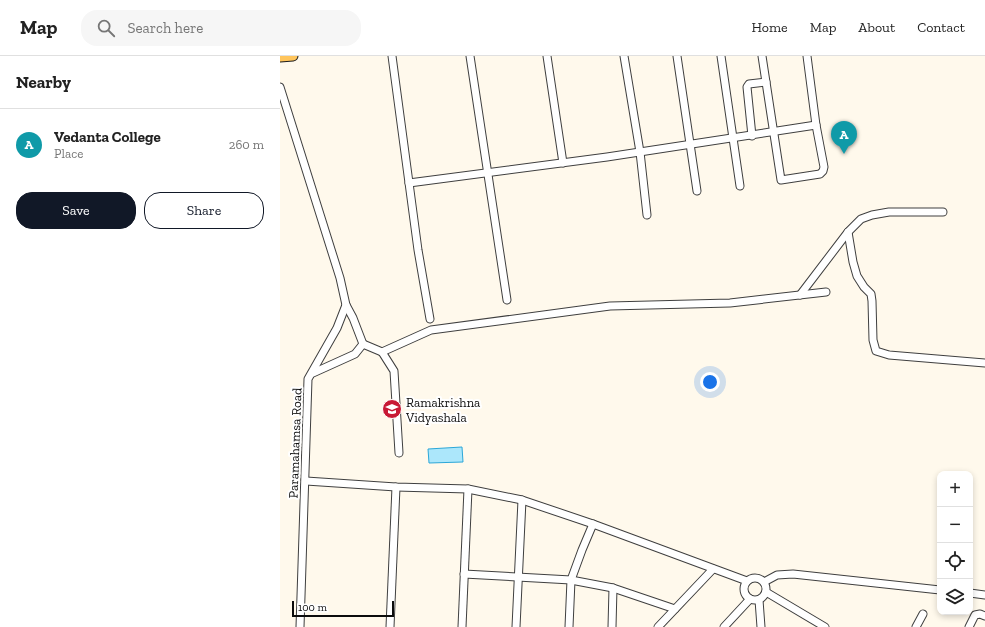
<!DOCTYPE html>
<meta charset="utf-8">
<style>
:root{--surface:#fff;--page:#f6f6f6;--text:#222;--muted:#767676;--line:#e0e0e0;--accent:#111827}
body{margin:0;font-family:"Zilla Slab",serif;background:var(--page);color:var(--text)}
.controls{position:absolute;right:12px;bottom:12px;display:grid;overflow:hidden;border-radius:8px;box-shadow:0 2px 6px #0003}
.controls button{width:36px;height:36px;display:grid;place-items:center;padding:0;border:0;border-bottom:1px solid var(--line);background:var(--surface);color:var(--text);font:20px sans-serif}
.scale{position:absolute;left:12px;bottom:10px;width:102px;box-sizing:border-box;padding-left:4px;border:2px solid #0c0c0c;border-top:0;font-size:11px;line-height:14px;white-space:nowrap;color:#0c0c0c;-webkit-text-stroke:3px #fff;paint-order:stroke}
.you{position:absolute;left:430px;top:326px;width:14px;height:14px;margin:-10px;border:3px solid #fff;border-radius:50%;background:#1a73e8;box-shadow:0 0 0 6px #1a73e833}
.badge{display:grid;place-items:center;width:26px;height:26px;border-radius:50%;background:var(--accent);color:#fff;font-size:13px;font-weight:700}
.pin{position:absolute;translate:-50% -33px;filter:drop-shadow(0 1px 2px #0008)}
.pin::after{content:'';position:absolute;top:21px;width:14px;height:12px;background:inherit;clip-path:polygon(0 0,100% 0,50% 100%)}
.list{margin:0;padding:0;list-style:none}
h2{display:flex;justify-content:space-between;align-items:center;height:52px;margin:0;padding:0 16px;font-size:17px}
h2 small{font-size:13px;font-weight:400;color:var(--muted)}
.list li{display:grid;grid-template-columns:26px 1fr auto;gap:12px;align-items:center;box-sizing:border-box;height:72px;padding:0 16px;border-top:1px solid var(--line)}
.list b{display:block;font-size:15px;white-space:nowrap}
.list p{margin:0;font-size:13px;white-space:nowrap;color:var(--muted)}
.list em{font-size:13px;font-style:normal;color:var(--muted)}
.actions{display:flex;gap:8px;padding:12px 16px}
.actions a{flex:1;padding:9px 0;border:1px solid var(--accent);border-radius:16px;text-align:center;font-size:14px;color:var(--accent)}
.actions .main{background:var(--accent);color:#fff}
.icon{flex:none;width:22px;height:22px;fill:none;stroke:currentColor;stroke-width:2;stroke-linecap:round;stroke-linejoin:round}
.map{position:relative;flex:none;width:705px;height:571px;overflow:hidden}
header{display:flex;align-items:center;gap:24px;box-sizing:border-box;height:56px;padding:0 20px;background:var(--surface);border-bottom:1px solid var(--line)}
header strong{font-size:19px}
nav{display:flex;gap:22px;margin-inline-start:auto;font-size:14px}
.search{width:280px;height:36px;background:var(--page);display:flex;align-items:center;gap:10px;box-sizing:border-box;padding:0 14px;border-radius:16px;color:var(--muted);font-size:15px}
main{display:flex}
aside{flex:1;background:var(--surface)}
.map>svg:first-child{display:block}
.water{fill:#ace7fb;stroke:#2ca7d8}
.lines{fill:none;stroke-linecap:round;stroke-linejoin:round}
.minor-casing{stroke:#3f3f3f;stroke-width:9}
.major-casing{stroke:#1d1d1d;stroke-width:11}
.minor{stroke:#fff;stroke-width:7}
.major{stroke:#ffc55c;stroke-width:9}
.labels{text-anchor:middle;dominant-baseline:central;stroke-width:4;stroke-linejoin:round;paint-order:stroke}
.poi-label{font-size:13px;fill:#0c0c0c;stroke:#fff;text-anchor:start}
.street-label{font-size:13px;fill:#0c0c0c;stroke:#fff}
</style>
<header>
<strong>Map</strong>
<div class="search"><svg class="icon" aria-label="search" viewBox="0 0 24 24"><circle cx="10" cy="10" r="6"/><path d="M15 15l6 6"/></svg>Search here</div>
<nav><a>Home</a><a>Map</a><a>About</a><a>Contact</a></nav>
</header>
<main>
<aside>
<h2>Nearby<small></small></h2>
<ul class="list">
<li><span class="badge" style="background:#0f9aa8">A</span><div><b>Vedanta College</b><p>Place</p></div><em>260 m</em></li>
</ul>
<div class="actions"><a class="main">Save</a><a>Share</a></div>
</aside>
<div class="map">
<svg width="705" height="571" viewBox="0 0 705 571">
<rect width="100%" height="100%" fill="#fff9ec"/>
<polygon class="water" points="182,391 183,406 149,407 148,393"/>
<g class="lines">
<defs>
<g id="minor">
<polyline points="112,0 138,194 150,263"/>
<polyline points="190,0 227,244"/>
<polyline points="267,0 283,107"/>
<polyline points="344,0 360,96 367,159"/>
<polyline points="397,0 417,135"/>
<polyline points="441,0 460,130"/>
<polyline points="482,0 501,124 540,118 543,115 544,111 536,69 527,0"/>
<polyline points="0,31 60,222 66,249 57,272 28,323 20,571"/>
<polyline points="472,80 467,31 469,28 486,26"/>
<polyline points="129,127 327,101 536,69"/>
<polyline points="568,176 573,206 577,220 584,231 591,238 592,245 593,284 596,295 609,299 705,307"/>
<polyline points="520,239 568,176 581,163 592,159 609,156 663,156"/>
<polyline points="83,288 102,296 151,274 330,250 450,247 546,236"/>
<polyline points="102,296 114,315 119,397"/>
<polyline points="33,317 75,298 83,288 73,262 66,249"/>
<polyline points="26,425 116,431 188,433 242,444 313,468 467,525"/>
<polyline points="184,518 291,524 333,532 395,553"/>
<circle cx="475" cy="533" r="11"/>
<polyline points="484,526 497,519 513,518 660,534"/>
<polyline points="486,536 545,571"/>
<polyline points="690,537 705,539"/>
<polyline points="479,544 481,571"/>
<polyline points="110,571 116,431"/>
<polyline points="182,571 188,433"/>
<polyline points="236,571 242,444"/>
<polyline points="289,571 291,524 302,494 313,468"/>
<polyline points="332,571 333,532"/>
<polyline points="378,571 433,513"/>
<polyline points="444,571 470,543"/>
<polyline points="636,571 643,558"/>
<polyline points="689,571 695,559 700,558 705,560"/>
</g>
<polyline id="major" points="0,1 13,0"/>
</defs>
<use href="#minor" class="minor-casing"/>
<use href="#major" class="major-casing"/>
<use href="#minor" class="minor"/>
<use href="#major" class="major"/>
</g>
<defs>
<symbol id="school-disc" viewBox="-11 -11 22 22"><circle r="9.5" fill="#c81935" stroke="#fff"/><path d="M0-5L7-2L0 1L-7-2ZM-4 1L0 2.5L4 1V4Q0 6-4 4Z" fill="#fff"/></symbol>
</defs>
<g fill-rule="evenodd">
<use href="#school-disc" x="101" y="342" width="22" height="22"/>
</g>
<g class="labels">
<g class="poi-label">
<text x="126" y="346">Ramakrishna<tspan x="126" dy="15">Vidyashala</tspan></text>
</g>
<g class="street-label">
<text transform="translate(15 387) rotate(-88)">Paramahamsa Road</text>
</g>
</g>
</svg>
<div class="controls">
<button>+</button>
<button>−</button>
<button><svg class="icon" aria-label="locate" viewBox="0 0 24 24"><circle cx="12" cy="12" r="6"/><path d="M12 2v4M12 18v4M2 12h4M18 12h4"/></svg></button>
<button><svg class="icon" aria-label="layers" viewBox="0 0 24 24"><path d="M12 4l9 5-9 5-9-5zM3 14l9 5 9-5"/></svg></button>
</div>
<div class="scale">100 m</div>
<div class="you"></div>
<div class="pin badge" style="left:564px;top:98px;background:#0f9aa8">A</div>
</div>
</main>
